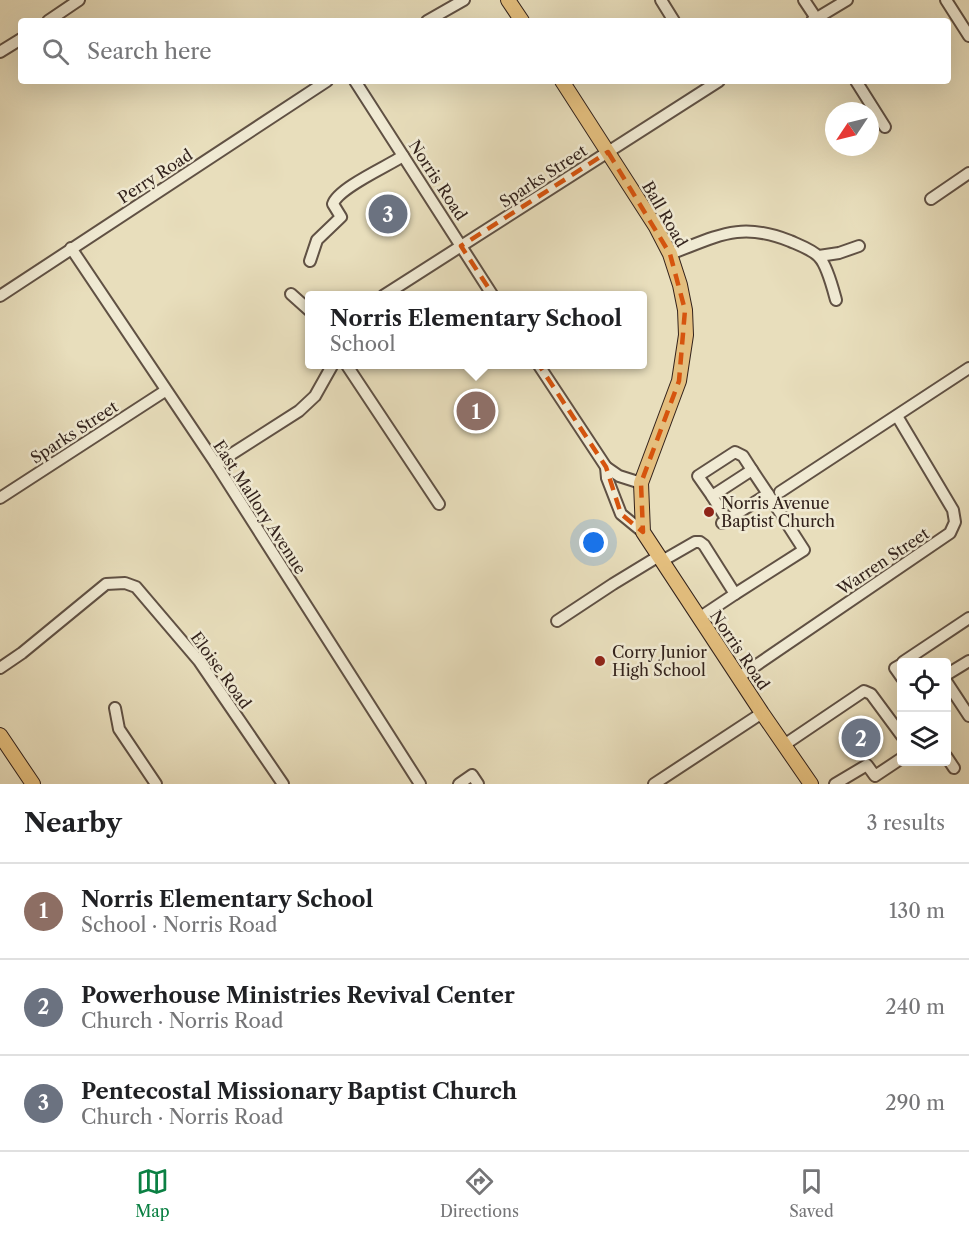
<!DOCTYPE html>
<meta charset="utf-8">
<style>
:root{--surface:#fff;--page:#f6f6f6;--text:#202124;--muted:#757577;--line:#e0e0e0;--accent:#0b8043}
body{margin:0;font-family:"Libre Caslon Text",serif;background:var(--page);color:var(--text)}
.controls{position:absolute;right:18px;bottom:18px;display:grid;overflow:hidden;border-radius:6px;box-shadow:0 6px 24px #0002}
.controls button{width:54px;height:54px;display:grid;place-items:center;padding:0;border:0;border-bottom:2px solid var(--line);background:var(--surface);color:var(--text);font:30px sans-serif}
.compass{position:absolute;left:825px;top:102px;width:54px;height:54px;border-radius:50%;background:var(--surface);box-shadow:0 6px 24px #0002;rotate:235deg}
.you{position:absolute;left:594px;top:543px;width:21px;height:21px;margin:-15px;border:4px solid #fff;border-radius:50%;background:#1a73e8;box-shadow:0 0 0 9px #1a73e833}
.badge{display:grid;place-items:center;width:39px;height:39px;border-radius:50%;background:var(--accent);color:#fff;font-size:20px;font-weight:700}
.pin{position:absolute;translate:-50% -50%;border:3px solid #fff;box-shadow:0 2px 6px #0006}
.popup{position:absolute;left:305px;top:291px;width:342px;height:78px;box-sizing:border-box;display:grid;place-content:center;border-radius:6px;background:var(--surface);filter:drop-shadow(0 2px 4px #0005);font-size:20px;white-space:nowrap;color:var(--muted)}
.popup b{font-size:22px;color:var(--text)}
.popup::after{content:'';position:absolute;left:50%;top:100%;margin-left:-12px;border:12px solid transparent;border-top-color:var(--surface)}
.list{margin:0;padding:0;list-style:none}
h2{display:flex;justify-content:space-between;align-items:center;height:78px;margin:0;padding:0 24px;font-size:26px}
h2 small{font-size:20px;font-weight:400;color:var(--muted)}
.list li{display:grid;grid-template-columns:39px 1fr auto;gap:18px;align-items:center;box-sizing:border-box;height:96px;padding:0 24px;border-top:2px solid var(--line)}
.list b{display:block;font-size:22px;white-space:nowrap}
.list p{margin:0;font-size:20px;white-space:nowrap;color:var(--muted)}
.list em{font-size:20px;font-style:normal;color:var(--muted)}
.icon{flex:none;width:33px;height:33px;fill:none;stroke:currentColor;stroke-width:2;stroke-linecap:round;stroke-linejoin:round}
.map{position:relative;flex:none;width:969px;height:784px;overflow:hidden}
.search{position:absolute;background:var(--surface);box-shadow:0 6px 24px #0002;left:18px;right:18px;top:18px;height:66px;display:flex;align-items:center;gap:15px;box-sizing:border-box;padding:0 21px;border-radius:6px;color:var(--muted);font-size:22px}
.sheet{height:366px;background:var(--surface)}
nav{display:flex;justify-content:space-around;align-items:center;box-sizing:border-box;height:84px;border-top:2px solid var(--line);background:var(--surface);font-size:16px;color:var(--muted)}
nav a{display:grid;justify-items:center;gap:3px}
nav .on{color:var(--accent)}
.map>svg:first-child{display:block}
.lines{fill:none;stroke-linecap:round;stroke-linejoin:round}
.minor-casing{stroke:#605144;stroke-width:14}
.major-casing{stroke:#32221c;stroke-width:16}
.minor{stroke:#f0ead3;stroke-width:10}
.major{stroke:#e4bf7e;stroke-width:14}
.marked{fill:none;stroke:#d6540e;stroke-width:4.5;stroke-dasharray:12 8;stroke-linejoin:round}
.poi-dot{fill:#8f2418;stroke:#f0ead3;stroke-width:2}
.labels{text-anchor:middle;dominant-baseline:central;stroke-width:5;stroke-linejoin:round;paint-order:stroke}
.street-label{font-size:16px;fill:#32221c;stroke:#f0ead3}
.poi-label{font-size:16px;fill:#32221c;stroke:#f0ead3;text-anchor:start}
</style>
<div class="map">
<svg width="969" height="784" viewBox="0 0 969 784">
<rect width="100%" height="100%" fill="#e8debc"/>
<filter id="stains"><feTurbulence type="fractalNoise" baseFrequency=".00333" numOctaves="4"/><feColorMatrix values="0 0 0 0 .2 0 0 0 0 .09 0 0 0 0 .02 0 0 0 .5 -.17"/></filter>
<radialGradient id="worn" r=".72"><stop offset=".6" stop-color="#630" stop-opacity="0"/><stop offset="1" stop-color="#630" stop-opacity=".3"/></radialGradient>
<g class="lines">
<defs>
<g id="minor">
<polyline points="661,0 674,21"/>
<polyline points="804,0 818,21"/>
<polyline points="946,0 969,36"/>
<polyline points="48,21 79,0"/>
<polyline points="427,21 464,0"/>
<polyline points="812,21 847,0"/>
<polyline points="0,52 21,39"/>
<polyline points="355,81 493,296"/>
<polyline points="856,81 885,127"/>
<polyline points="931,199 969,173"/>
<polyline points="71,248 216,464 420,784"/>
<path d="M670,254C718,236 740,221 790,241C799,245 813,250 819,257C827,265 833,289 836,300"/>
<polyline points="819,256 839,253 859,246"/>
<path d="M310,261L317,240L341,217L333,204C338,188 388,166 403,156"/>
<polyline points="291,294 310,311"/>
<polyline points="0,296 327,81"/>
<polyline points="383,296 719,81"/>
<polyline points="346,364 439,504"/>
<polyline points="538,364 606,467"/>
<polyline points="216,464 299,411 315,396 333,364"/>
<polyline points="641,483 619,476 606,467 607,478 621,514 643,532"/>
<polyline points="780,492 969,368"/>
<polyline points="712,496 698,476 735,452 743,456 752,470"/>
<polyline points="0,498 165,391"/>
<polyline points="727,520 712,496 752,470 768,494"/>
<polyline points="722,523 768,494 804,550 735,594"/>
<polyline points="662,561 695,542 700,542 704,545 735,594 699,618"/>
<polyline points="557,621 613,584 659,556"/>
<polyline points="903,662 969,618"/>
<polyline points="902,664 895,668 902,678"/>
<polyline points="0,668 22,653 106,584 125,583 136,587 199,661 283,784"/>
<polyline points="946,675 969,661"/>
<polyline points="739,677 950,533 955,522 953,510 897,416"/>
<polyline points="946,681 969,716"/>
<polyline points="115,708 119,729 156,784"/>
<polyline points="784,745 864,691 871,694 902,736"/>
<polyline points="946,756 954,768"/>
<polyline points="459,784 472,775 478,784"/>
<polyline points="654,784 762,713"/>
<polyline points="835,784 867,765 875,776 902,758"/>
</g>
<g id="major">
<polyline points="508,0 522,21"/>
<polyline points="562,81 656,227 670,254 680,285 685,310 686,335 679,381 641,483 643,532 762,713 811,784"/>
<polyline points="0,735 33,784"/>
</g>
</defs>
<use href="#minor" class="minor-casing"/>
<use href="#major" class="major-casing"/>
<use href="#minor" class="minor"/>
<use href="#major" class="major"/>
</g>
<path class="marked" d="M608,152L670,254L685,310L679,381L641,483L643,532L621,514L606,467L461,246Z"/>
<g class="poi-dot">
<circle cx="709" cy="512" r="6"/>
<circle cx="600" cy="661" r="6"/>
</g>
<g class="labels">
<g class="street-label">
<text transform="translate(155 176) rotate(-33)">Perry Road</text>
<text transform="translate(543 176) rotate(-33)">Sparks Street</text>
<text transform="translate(438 180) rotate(57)">Norris Road</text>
<text transform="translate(665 214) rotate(60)">Ball Road</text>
<text transform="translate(74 432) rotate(-33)">Sparks Street</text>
<text transform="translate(260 507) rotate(57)">East Mallory Avenue</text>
<text transform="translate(883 561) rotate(-34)">Warren Street</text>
<text transform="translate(740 650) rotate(56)">Norris Road</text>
<text transform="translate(221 670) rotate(54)">Eloise Road</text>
</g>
<g class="poi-label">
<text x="721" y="503">Norris Avenue<tspan x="721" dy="18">Baptist Church</tspan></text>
<text x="612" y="652">Corry Junior<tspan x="612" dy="18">High School</tspan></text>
</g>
</g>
<rect width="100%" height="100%" filter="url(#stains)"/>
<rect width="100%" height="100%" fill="url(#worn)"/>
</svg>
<div class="controls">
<button><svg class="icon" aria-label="locate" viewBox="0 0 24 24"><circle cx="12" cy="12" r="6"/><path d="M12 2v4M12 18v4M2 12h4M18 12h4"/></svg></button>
<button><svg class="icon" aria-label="layers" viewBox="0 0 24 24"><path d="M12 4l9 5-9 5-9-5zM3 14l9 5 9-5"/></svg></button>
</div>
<svg class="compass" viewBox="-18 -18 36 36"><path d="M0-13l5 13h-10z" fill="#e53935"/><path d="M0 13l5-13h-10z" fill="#757577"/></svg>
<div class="you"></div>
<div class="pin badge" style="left:476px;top:411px;background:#8d6e63">1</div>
<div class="popup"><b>Norris Elementary School</b>School</div>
<div class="pin badge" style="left:861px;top:738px;background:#6b7280">2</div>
<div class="pin badge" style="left:388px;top:214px;background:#6b7280">3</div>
<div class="search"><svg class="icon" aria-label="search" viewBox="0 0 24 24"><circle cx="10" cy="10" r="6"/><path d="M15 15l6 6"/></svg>Search here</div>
</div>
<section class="sheet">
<h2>Nearby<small>3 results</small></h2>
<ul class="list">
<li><span class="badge" style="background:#8d6e63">1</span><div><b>Norris Elementary School</b><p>School · Norris Road</p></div><em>130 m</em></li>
<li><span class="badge" style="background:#6b7280">2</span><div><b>Powerhouse Ministries Revival Center</b><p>Church · Norris Road</p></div><em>240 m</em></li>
<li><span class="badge" style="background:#6b7280">3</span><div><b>Pentecostal Missionary Baptist Church</b><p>Church · Norris Road</p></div><em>290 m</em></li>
</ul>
</section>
<nav>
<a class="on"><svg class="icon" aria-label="map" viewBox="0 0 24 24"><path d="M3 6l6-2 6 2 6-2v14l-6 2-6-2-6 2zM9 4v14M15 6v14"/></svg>Map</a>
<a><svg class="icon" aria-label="directions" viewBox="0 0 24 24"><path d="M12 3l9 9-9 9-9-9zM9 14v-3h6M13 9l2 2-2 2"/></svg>Directions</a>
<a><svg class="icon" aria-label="saved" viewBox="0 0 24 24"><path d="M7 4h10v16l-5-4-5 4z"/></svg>Saved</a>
</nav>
